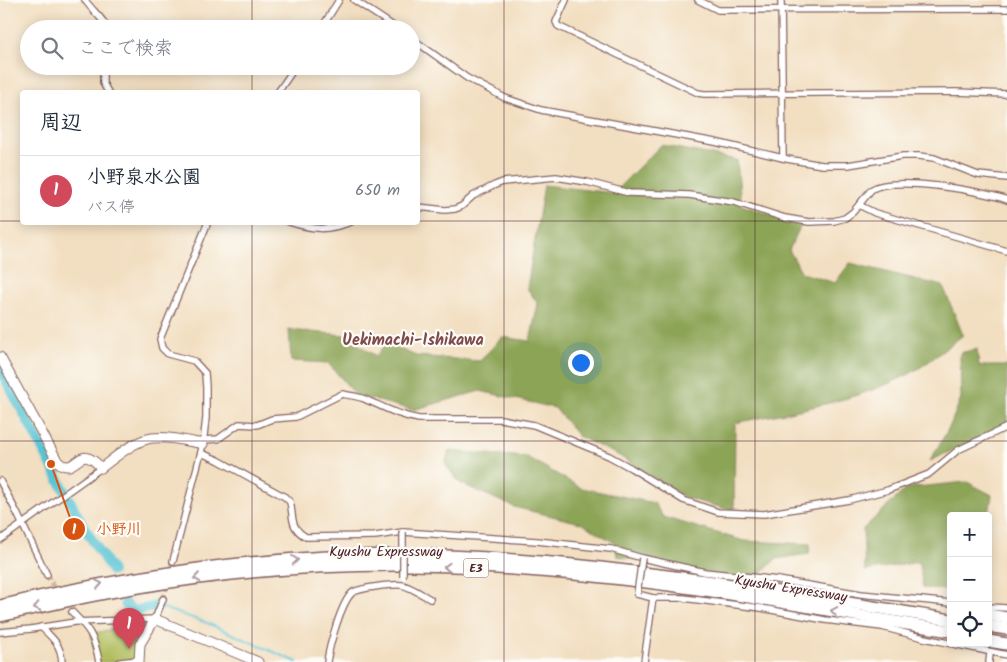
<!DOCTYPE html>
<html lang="ja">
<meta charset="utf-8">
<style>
:root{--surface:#fff;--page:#f6f6f7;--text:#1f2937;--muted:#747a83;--line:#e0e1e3;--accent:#d1495b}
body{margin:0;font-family:Kalam,"Klee One",sans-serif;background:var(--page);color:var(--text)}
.controls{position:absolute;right:15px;bottom:15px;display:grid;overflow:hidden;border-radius:5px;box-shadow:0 2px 12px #0003}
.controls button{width:45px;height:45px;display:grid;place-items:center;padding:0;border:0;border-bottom:1px solid var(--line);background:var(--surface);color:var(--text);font:25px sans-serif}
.you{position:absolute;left:580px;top:362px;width:18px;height:18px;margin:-12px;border:4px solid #fff;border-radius:50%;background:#1a73e8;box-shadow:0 0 0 8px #1a73e833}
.badge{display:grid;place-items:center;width:32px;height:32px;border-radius:50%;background:var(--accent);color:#fff;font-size:16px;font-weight:700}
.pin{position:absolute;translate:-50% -41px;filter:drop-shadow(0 1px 2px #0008)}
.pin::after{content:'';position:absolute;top:26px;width:18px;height:15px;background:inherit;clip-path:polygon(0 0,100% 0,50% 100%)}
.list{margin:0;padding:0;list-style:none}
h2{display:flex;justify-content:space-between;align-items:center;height:65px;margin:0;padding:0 20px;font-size:21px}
h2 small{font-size:16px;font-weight:400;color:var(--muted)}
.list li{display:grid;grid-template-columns:32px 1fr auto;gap:15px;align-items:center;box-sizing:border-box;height:70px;padding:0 20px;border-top:1px solid var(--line)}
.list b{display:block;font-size:19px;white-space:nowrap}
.list p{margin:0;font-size:16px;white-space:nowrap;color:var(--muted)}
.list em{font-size:16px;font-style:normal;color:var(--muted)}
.icon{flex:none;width:28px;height:28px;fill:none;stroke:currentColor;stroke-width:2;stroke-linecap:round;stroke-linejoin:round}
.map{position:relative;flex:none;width:1007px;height:662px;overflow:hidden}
.search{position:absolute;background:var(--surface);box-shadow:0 2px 12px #0003;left:20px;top:20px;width:400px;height:55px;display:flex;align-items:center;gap:12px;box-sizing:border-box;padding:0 18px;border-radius:28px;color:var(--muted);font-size:19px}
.panel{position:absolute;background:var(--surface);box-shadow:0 2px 12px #0003;left:20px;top:90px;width:400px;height:135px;border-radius:5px}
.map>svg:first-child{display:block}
.green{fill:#b1bd5f;stroke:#7e6e45}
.forest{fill:#8ca456;stroke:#6b6240}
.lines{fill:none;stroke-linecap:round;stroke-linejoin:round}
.stream{stroke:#59c4d4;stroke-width:2}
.river{stroke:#59c4d4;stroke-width:10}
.street-tunnel{stroke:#d0b8a2;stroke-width:5.5;stroke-dasharray:5.5 3;stroke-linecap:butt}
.street-casing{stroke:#85625f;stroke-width:8}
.secondary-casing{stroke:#85625f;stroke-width:11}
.highway-casing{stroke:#85625f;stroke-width:14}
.street{stroke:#fff;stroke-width:5.5}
.secondary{stroke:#fff;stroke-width:9}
.highway{stroke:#fff;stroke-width:11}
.street-bridge-casing{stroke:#85625f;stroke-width:8;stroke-linecap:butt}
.street-bridge{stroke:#fff;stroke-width:5.5}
.oneway{stroke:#ae9aa0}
.grid{fill:none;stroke:#4a1f2b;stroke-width:1;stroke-opacity:0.55}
.labels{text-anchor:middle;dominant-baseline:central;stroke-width:4.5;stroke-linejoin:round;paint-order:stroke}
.shield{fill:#fdfcf7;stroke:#806168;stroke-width:1}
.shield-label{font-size:12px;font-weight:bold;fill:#4a1f2b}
.street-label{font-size:14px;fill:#4a1f2b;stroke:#fdfcf7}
.quarter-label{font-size:16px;font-weight:bold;fill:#7f4a4c;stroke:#fdfcf7}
.leader{fill:none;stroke:#d8530f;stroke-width:2}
.callout-dot{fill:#d8530f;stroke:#fdfcf7;stroke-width:2}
.mark-label{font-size:15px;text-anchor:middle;font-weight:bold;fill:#fff}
.callout-label{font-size:15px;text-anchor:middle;font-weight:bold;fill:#d8530f;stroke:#fdfcf7;stroke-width:4.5;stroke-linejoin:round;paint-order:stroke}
</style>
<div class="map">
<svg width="1007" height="662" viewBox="0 0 1007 662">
<rect width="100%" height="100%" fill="#fdfcf7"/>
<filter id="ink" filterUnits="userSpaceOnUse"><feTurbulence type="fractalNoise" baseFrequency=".02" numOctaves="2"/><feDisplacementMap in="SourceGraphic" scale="10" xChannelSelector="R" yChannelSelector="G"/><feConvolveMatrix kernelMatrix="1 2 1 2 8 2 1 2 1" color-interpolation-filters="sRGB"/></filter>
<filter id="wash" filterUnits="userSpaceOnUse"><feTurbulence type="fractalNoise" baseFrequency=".0096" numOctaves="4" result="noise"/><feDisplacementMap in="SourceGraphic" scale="20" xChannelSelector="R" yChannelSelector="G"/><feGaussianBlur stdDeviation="1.12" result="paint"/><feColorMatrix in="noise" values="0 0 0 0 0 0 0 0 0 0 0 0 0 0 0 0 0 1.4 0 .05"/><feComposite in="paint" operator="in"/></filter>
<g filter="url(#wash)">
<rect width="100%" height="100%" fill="#f2dec0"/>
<polygon class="green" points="152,620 136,662 96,662 91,634"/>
<g class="forest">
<path d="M661,145L737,160L741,205L801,225L789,250L802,273L835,283L850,263L943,286L963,335C946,348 929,363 911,373C859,401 792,411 735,423L734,511L686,498L618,455L578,436L555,408L480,391L413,410L356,395L328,363L291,361L289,330L344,335L376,356L386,343L416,356L480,361L502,337L530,341L538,304L527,288L544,185L613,193Z"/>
<polygon points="977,349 979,366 1007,366 1007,422 1003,426 930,461 950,426 961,398 960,353"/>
<polygon points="449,451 527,457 581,488 654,503 663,517 744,541 810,544 809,554 776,559 751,582 617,556 615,543 581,523 514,507 460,483 445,464"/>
<polygon points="967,482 992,495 988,520 988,516 951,516 951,590 923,588 919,562 865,571 863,529 907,488"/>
</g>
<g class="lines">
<polyline class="stream" points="160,607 207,623 297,662"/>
<g class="river">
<polyline points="0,369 84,527 112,571"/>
<polyline points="125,604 133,611 158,606"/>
</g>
</g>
</g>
<g filter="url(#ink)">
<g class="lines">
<g class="street-tunnel">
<polyline points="47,575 58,594"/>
<polyline points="163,599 173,561"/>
<polyline points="990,653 996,625"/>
</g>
<defs>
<g id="street">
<path d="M85,0C90,8 107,23 108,29"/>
<polyline points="354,0 398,29"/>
<polyline points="566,0 556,22 558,26 698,93 704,94 956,92 1007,94"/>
<polyline points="698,0 718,10 1007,9"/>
<polyline points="781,0 783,158"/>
<polyline points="321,29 339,0"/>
<polyline points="411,38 467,78 505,98 541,110 715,142 787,159 822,165 848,165 903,156 919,156 934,158 978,175 1007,178"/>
<polyline points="103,66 103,83 108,92"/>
<polyline points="278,92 296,66"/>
<polyline points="859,205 875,213 1007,251"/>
<path d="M418,207L445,210L455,209L462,206L473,196L495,185L503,182L556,177L587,182L629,193L689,195L734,202L785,218L809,222L834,221L845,218L853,212L871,190C890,175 984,191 1007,200"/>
<path d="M289,222C314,230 327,231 351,222"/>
<path d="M204,440L218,439L239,424L257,425L272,419L296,417L342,394C348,395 355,396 362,398C382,406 396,415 419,419H501L534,425L609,456L631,468L683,500L718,512L764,514L849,500L888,490L929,474L958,450L1007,427"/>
<path d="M201,453L218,460L285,497L290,502C294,517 289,527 306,537L375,536L403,532L537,541L611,549L642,558L705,572L778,580L861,594L951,603"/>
<polyline points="0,481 16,511 47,575"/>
<polyline points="0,540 101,468"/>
<polyline points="173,561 203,444 206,418 206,387 205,373 194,361 168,354 162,348 160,339 208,222"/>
<polyline points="637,594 653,598 683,598 761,608 825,620 882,627 924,638 1007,655"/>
<polyline points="988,607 1007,608"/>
<path d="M72,612C89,629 95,637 99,662"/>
<path d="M41,627C53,638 61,645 62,662"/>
<polyline points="0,632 31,629 75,622 155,619 163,599"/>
<polyline points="120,662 138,660"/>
<path d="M327,662C329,647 341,603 352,593C358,588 393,584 402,585C411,587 421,594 430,599"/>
<polyline points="644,662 653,598"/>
<polyline points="989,662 990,653"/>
</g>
<g id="secondary">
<path d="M0,357L58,462C77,478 78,440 101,468C116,457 133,441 152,438C169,436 187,441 203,444"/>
<polyline points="139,662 140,644 155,619 258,662"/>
</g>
<g id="highway">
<path d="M0,606C130,575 262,556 396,555C502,555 608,568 713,582C792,594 872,606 951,620"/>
<polyline points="988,615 1007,618"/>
<path d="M0,616C42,606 85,596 127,589C218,573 318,564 411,565C520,566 629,578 737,595C808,606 879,620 951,631"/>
<polyline points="988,626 1007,629"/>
<polyline points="988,641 1007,644"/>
</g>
</defs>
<use href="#street" class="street-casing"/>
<use href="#secondary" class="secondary-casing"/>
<use href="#highway" class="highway-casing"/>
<use href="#street" class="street"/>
<use href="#secondary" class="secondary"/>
<use href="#highway" class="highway"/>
<defs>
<g id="street-bridge">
<polyline points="403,577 403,532"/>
<polyline points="637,594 642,558"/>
</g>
</defs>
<use href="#street-bridge" class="street-bridge-casing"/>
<use href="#street-bridge" class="street-bridge"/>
</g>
<defs><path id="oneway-chevron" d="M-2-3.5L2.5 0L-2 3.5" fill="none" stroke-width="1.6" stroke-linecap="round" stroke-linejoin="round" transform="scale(1.25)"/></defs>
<g class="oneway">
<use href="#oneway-chevron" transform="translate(295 560) rotate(-5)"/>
<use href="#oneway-chevron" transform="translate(447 567) rotate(-178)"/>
<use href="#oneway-chevron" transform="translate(197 578) rotate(172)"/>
<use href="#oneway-chevron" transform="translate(99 584) rotate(-10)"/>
<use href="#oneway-chevron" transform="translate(37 607) rotate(167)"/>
<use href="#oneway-chevron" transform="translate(834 611) rotate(-170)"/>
</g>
</g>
<path class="grid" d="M252,0V29M504,0V662M755,0V662M252,66V92M0,221H22M418,221H1007M252,222V662M0,441H1007"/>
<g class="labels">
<rect class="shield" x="463.5" y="558.5" width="25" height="19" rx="4"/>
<g class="shield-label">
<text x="476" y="568">E3</text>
</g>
<g class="street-label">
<text x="386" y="552">Kyushu Expressway</text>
<text transform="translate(791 589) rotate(9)">Kyushu Expressway</text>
</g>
<g class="quarter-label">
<text x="413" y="340">Uekimachi-Ishikawa</text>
</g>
</g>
<path class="leader" d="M51 464L74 529"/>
<g class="callout-dot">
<circle cx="51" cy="464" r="5"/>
<circle cx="74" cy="529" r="12"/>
</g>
<g class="mark-label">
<text x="74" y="534">1</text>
</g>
<g class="callout-label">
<text x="119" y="534">小野川</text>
</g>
</svg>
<div class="controls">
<button>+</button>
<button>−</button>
<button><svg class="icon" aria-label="locate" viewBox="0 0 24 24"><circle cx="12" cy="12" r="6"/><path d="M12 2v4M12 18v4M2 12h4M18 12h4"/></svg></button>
</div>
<div class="you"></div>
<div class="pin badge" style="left:129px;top:649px">1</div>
<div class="search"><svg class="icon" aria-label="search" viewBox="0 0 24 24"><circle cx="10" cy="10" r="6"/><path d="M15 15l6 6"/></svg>ここで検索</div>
<section class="panel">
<h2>周辺<small></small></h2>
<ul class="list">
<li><span class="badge">1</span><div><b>小野泉水公園</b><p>バス停</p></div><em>650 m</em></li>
</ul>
</section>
</div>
